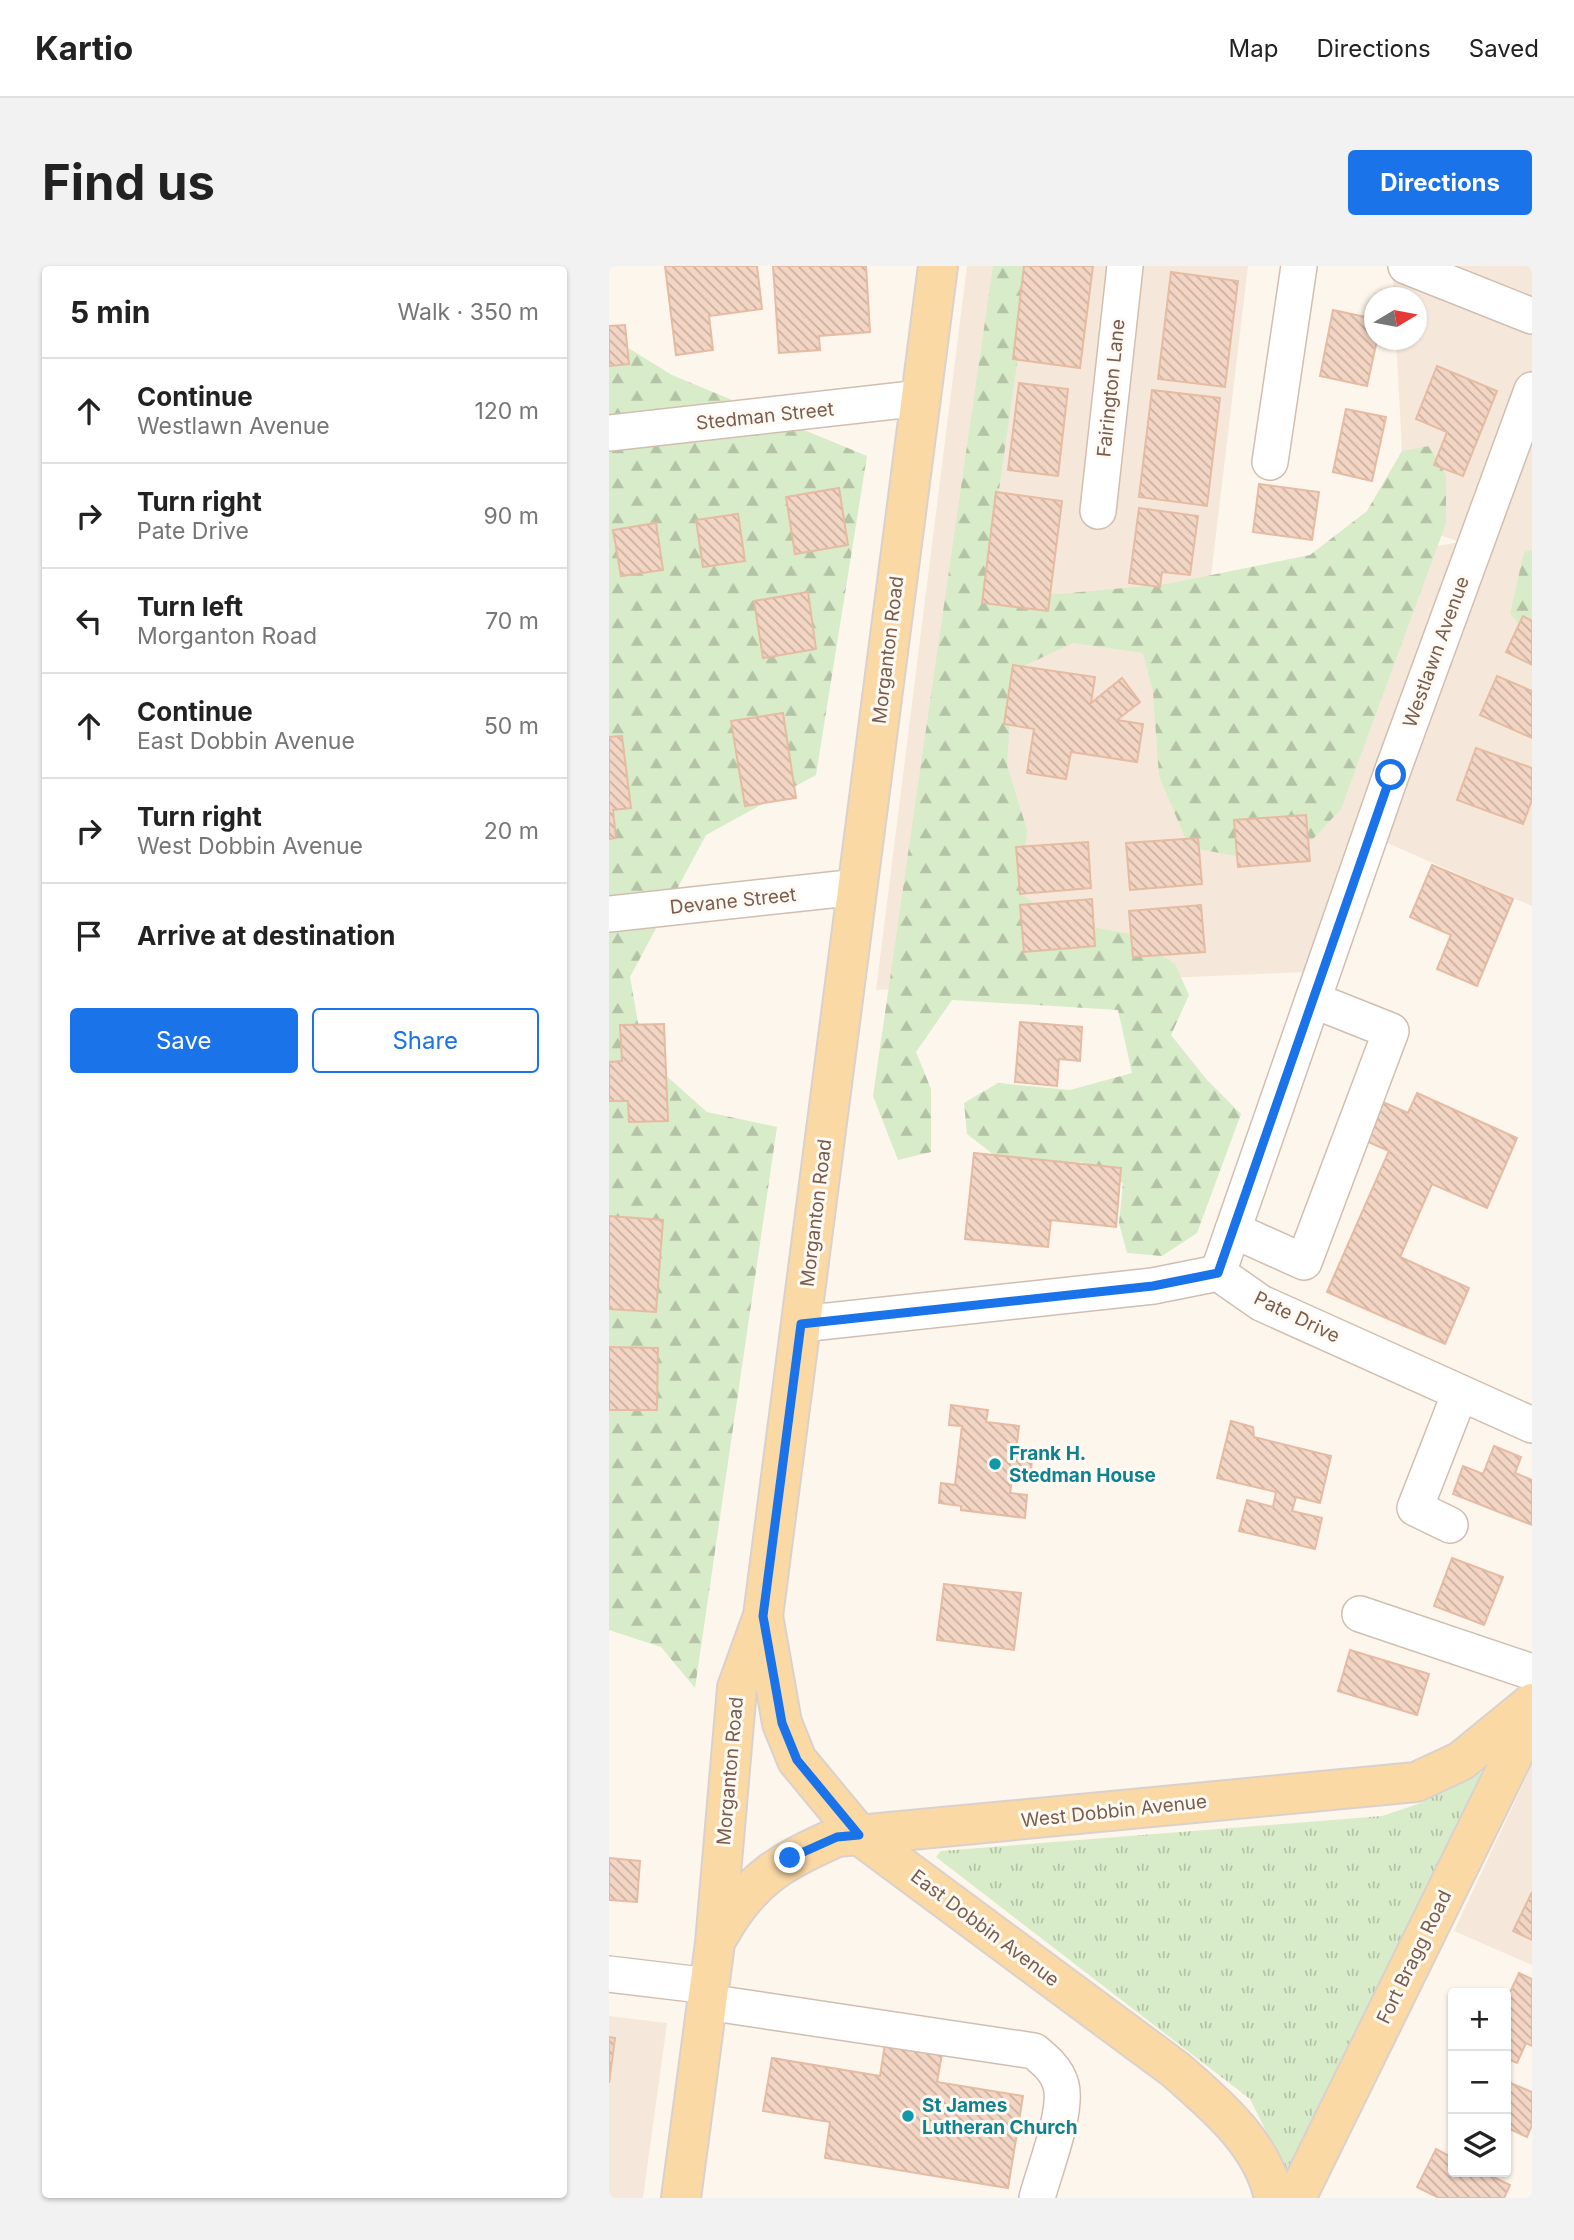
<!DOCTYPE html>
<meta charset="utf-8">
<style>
:root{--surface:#fff;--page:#f2f2f2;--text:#222;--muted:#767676;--line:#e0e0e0;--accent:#1a73e8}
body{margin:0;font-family:Inter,sans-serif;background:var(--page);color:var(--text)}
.controls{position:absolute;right:21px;bottom:21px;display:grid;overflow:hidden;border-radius:7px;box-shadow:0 2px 5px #0004}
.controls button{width:63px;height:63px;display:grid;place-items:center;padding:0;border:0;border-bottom:2px solid var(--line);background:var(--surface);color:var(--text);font:35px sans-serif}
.compass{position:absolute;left:755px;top:21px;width:63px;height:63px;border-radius:50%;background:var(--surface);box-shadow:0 2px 5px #0004;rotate:80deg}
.stop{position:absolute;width:21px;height:21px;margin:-16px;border:5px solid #1a73e8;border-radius:50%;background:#fff}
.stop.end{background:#1a73e8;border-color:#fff;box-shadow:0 2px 7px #0008}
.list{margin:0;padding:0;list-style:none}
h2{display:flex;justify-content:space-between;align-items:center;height:91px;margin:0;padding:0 28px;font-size:30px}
h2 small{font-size:23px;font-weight:400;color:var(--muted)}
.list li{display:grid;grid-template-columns:46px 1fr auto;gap:21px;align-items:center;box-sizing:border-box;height:105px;padding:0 28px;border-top:2px solid var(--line)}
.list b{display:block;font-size:26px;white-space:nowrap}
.list p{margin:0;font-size:23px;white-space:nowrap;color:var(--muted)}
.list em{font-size:23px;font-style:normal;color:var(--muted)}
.actions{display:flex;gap:14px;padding:21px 28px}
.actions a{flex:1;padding:16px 0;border:2px solid var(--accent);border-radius:7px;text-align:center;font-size:24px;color:var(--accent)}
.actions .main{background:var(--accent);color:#fff}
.icon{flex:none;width:38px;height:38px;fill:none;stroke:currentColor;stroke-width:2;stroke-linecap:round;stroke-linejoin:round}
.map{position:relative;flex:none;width:923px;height:1932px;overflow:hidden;border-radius:7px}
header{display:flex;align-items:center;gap:42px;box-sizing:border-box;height:98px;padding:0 35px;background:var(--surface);border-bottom:2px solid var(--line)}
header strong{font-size:33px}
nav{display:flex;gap:38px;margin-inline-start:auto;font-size:24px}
.intro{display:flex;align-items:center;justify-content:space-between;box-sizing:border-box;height:168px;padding:0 42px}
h1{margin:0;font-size:49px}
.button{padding:18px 32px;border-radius:7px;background:var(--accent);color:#fff;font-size:24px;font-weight:700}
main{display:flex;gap:42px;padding:0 42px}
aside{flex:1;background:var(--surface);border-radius:7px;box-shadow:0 2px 5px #0004}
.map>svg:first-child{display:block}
.residential{fill:#f5e8da}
.forest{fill:url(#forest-firs)}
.park{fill:url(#park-tufts)}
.building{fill:url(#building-back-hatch);stroke:#e6bba3;stroke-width:2}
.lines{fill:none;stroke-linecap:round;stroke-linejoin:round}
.minor-casing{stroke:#d1beb0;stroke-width:38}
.major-casing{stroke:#dad1cd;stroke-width:42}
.minor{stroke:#fff;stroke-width:35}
.major{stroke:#fbd9a5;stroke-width:38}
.route{stroke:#1a73e8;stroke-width:9}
.culture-dot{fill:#0f9aa8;stroke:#fffaf3;stroke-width:2.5}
.labels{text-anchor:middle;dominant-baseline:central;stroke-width:6;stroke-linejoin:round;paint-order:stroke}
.street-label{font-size:19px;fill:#7a5c4d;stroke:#fffaf3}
.culture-label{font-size:19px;font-weight:bold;fill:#0d838f;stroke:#fffaf3;text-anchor:start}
</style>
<header>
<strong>Kartio</strong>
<nav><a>Map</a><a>Directions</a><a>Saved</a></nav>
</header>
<div class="intro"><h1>Find us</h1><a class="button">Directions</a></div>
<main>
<aside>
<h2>5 min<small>Walk · 350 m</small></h2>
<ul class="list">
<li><svg class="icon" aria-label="ahead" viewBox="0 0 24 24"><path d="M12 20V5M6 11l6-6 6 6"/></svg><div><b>Continue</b><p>Westlawn Avenue</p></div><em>120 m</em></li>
<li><svg class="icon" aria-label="right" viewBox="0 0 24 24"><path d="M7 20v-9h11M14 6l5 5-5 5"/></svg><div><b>Turn right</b><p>Pate Drive</p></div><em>90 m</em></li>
<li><svg class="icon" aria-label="left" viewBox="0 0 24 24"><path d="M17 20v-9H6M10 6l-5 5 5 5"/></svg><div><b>Turn left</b><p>Morganton Road</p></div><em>70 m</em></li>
<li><svg class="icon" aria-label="ahead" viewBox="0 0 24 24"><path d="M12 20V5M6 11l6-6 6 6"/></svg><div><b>Continue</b><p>East Dobbin Avenue</p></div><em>50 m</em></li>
<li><svg class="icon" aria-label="right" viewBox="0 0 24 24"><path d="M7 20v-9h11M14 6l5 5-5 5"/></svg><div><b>Turn right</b><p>West Dobbin Avenue</p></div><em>20 m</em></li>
<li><svg class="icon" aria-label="arrive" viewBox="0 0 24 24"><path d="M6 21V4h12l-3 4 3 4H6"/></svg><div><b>Arrive at destination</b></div></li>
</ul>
<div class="actions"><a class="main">Save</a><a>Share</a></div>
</aside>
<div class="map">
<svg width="923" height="1932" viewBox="0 0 923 1932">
<defs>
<pattern id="forest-firs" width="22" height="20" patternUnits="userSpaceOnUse" patternTransform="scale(1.75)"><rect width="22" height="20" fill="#d8ecc9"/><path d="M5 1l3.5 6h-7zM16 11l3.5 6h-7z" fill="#b4c2a5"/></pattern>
<pattern id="park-tufts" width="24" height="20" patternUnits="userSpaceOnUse" patternTransform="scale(1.75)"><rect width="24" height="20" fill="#d8ecc9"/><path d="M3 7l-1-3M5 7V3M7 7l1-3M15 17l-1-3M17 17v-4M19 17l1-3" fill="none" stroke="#b4c2a5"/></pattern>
<pattern id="building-back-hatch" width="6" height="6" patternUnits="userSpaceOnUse" patternTransform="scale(1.75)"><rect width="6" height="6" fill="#f3d5c3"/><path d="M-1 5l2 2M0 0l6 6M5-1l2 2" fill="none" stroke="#cab0a1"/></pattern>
</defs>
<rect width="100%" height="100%" fill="#fdf6ec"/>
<g class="residential">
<polygon points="358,0 639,0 601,319 851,276 758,245 793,185 787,74 808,74 808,32 785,31 783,0 923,0 923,640 746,563 697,706 267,724"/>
<polygon points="923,1499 923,1699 845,1665"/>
<polygon points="0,1750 58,1757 34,1932 0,1932"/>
</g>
<g class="forest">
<polygon points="384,0 422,0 382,280 387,325 450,328 558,318 701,289 758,245 793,185 820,180 837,209 837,257 732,543 703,574 626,590 580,581 550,510 544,426 534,387 464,377 404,405 398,499 418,564 412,628 451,655 521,668 566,698 580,729 562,769 598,814 632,848 588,967 553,990 518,987 510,957 514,917 473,896 394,896 358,868 355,837 389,817 461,824 523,807 509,744 343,734 307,786 322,823 322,886 289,894 264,830"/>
<polygon points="0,70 63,109 258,190 207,509 97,569 21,711 35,790 98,846 168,861 86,1422 52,1381 0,1364"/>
<polygon points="923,284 923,371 901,348 915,286"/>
</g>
<polygon class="park" points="876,1504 677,1932 676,1903 641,1833 327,1591 332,1585 773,1550 812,1537"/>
<g class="building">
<polygon points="56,0 148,0 153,43 100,50 104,84 67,89"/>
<polygon points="164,0 257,0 261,66 210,70 211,84 170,87"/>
<polygon points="415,0 484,0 471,102 404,93"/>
<polygon points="562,6 629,15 616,121 549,113"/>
<polygon points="724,44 766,53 766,74 768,74 758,120 711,110"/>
<polygon points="16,59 20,98 0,100 0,60"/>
<polygon points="828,100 888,125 854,210 825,199 838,166 807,153"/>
<polygon points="410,117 459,123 449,210 399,204"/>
<polygon points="543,124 611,132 598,240 530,231"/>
<polygon points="737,143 777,151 763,215 724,206"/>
<polygon points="650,218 710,226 703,274 644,266"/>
<polygon points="230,222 239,279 186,288 177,231"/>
<polygon points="387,226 453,235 439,345 373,337"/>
<polygon points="530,242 589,250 581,309 553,306 551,321 520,317"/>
<polygon points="129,248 136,295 94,301 87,254"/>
<polygon points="47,257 54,304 12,310 4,264"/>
<polygon points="199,326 207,383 154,392 145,335"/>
<polygon points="914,350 923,355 923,399 897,386"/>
<polygon points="404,399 486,411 482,437 513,412 531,436 508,454 534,458 528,496 462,486 457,513 418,507 425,463 395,458"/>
<polygon points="888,410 923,425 923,472 871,449"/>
<polygon points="174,447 187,532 136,540 122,455"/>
<polygon points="13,470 22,542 4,544 7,572 0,573 0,471"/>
<polygon points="867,482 923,502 923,534 914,558 848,534"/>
<polygon points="697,549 701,595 629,601 625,554"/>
<polygon points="589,572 593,618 521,624 517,577"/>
<polygon points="479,576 482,622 411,628 407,581"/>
<polygon points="823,599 904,633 868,720 828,703 842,669 801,651"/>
<polygon points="483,633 486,680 415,686 411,639"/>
<polygon points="592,639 596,686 524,691 520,645"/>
<polygon points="411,756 473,761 471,795 450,793 448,820 406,816"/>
<polygon points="55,758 59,855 20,856 19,835 0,835 0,796 13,795 11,759"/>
<polygon points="808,827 908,872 878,942 823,918 791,991 860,1022 836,1078 718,1026 780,885 757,875 774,836 799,847"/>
<polygon points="365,887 512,902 507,961 442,954 439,981 356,973"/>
<polygon points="0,950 54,954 47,1046 0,1043"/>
<polygon points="0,1081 49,1082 48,1144 0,1144"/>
<polygon points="342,1139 379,1144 377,1156 410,1160 407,1186 424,1187 421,1211 404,1208 401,1227 418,1229 416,1252 352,1244 352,1240 330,1237 332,1217 346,1219 353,1160 340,1159"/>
<polygon points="622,1155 644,1161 645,1171 722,1190 711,1237 687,1231 683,1245 713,1252 706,1283 630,1265 638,1234 664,1241 667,1226 608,1212"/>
<polygon points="885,1180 912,1191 906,1207 923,1214 923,1259 844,1228 854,1200 874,1208"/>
<polygon points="843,1292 894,1311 875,1359 825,1340"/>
<polygon points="335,1318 412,1327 405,1384 328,1374"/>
<polygon points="741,1384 820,1408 808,1449 729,1425"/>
<polygon points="0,1592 31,1595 28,1636 0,1634"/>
<polygon points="923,1626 923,1674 904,1665"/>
<polygon points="910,1707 923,1713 923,1780 917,1777 908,1797 897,1792 897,1735"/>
<polygon points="0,1771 6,1772 0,1817"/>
<polygon points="276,1778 333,1788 328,1816 414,1830 399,1922 216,1892 221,1856 154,1845 163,1792 271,1810"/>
<polygon points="897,1815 923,1826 923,1859 918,1871 897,1861"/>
<polygon points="827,1883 844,1892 844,1906 874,1906 901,1919 895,1932 830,1932 808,1921"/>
</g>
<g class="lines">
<defs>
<g id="minor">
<polyline points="797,0 923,50"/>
<polyline points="0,167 312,132"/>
<polyline points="661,196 690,0"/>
<polyline points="489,245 516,0"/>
<polyline points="0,648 249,621"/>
<polyline points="624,964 695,996 782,765 704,734"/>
<polyline points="609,1007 782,509 923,124"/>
<polyline points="192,1058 544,1020 609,1007 652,1037 923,1159"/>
<polyline points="841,1259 806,1242 851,1127"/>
<polyline points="751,1348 923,1406"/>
<polyline points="0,1708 100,1720"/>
<path d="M98,1736L425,1785C436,1794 448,1804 452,1819C459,1845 435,1905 428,1932"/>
</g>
<g id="major">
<path d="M154,1350L173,1457L188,1494L250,1569L567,1804C607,1839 654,1878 665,1932"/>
<path d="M110,1669C142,1612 171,1597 228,1571L807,1516L852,1495L923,1437"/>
<polyline points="72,1932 106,1677 128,1422 154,1350 329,0"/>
<polyline points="687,1932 923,1451"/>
</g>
</defs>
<use href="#minor" class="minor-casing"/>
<use href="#major" class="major-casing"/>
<use href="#minor" class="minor"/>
<use href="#major" class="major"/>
</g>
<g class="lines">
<polyline class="route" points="181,1592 228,1571 250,1569 188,1494 173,1457 154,1350 192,1058 544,1020 609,1007 782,509"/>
</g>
<g class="culture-dot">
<circle cx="386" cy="1198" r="7"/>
<circle cx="299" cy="1850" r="7"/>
</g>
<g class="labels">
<g class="street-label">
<text transform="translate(502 122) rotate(-84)">Fairington Lane</text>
<text transform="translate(156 150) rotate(-6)">Stedman Street</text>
<text transform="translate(279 384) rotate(-83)">Morganton Road</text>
<text transform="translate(827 386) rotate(-70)">Westlawn Avenue</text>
<text transform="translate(124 635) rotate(-6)">Devane Street</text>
<text transform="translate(207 947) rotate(-83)">Morganton Road</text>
<text transform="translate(688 1051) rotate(26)">Pate Drive</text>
<text transform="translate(121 1505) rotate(-85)">Morganton Road</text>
<text transform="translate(505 1545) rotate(-6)">West Dobbin Avenue</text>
<text transform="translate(376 1662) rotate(37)">East Dobbin Avenue</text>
<text transform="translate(805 1691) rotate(-64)">Fort Bragg Road</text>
</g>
<g class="culture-label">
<text x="400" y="1187">Frank H.<tspan x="400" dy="22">Stedman House</tspan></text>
<text x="313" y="1839">St James<tspan x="313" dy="22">Lutheran Church</tspan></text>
</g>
</g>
</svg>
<div class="controls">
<button>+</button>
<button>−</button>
<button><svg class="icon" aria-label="layers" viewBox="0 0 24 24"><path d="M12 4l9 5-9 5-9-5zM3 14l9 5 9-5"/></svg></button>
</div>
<svg class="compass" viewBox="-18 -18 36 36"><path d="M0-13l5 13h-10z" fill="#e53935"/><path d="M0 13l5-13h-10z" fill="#767676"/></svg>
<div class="stop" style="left:782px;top:509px"></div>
<div class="stop end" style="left:181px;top:1592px"></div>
</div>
</main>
